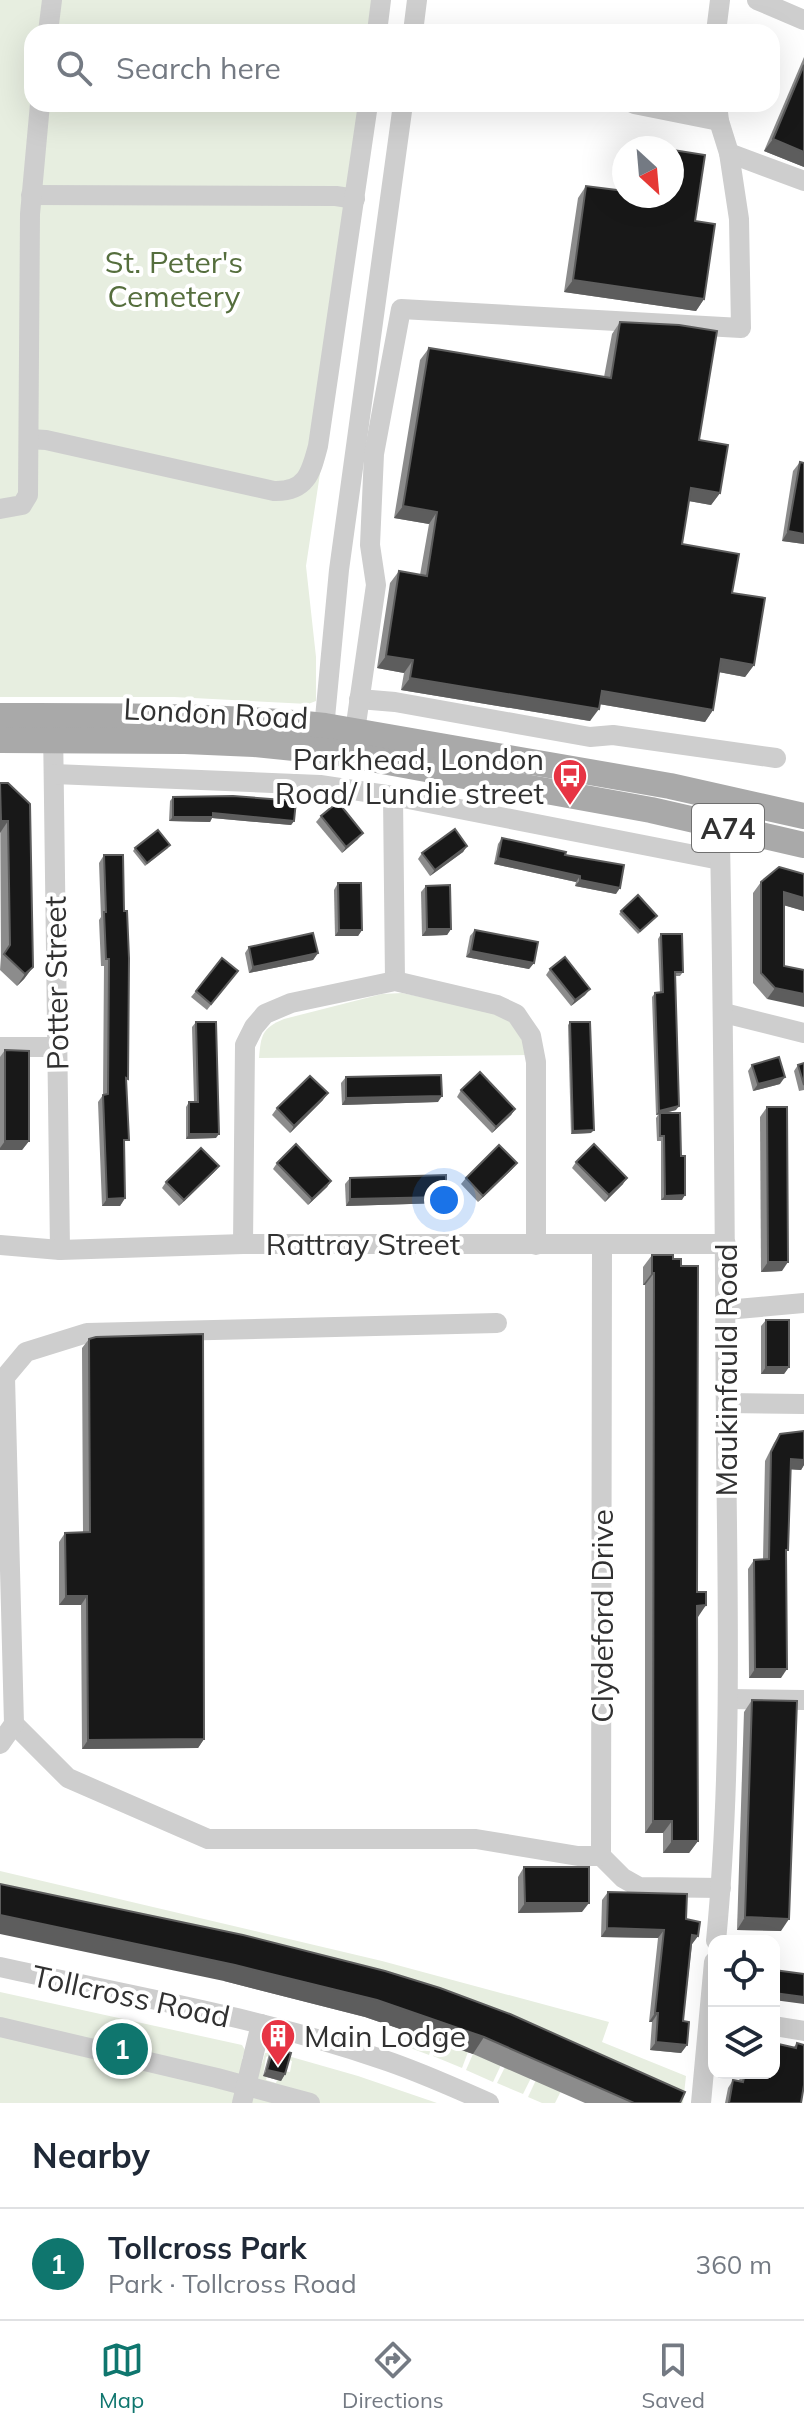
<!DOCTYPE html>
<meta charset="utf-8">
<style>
:root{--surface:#fff;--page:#f6f6f7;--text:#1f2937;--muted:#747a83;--line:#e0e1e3;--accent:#0f766e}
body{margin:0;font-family:Mulish,sans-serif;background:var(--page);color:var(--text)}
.controls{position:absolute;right:24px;bottom:24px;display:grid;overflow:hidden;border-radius:16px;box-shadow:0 8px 32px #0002}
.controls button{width:72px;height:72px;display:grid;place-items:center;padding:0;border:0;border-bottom:2px solid var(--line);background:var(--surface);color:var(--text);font:40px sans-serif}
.compass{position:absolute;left:612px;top:136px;width:72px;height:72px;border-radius:50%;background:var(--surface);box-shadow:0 8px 32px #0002;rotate:154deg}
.you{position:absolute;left:444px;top:1200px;width:28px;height:28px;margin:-20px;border:6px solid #fff;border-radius:50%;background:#1a73e8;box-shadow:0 0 0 12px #1a73e833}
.badge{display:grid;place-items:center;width:52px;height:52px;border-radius:50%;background:var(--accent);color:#fff;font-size:26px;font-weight:700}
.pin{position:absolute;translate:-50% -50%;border:4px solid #fff;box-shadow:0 2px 8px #0006}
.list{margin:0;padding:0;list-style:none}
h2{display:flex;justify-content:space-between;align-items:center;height:104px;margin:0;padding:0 32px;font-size:34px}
h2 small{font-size:26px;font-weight:400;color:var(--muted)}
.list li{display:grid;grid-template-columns:52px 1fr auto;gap:24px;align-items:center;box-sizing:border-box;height:112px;padding:0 32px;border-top:2px solid var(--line)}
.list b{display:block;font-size:30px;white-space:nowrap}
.list p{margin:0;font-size:26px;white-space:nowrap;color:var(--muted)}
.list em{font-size:26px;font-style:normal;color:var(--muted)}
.icon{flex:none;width:44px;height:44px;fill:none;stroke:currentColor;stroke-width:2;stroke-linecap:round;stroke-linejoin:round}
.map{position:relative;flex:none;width:804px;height:2103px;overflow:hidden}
.search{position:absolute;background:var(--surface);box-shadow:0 8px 32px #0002;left:24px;right:24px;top:24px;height:88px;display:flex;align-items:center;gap:20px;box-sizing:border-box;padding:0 28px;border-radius:24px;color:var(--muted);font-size:30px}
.sheet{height:216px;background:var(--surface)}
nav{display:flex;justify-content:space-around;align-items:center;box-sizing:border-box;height:112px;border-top:2px solid var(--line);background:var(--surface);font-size:22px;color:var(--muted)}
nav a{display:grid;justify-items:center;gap:4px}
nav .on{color:var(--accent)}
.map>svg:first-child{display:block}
.green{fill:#e7eee0;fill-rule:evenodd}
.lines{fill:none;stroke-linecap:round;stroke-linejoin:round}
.minor{stroke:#cecece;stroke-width:20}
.major{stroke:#a9a9a9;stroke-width:26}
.wall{fill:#8c8c8c}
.shaded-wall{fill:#5d5d5d}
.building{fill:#181818;stroke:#5d5d5d;stroke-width:2}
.labels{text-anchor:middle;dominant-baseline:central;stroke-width:8;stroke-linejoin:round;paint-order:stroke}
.shield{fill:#fff;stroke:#6f6f6f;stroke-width:2}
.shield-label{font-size:28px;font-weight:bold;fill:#313131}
.park-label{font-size:30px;fill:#556e3d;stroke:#fff}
.street-label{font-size:30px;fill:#313131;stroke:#fff}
.poi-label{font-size:30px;fill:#313131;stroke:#fff;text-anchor:end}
</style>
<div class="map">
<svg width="804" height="2103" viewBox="0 0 804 2103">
<rect width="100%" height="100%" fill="#fff"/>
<g class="green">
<polygon points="0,0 389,0 385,32 32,32 32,104 376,104 306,566 316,657 316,701 308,704 174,697 0,697"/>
<path d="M402,993L506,1015L519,1033L528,1055L259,1058C261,1035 262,1028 284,1019L382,994Z"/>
<polygon points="0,1871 382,1961 609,2022 602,2042 686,2076 683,2103 662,2103 0,1903"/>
<path d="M0,1992L242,2045L245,2050L242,2059L262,2064L265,2053L274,2052L358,2076L437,2103H0ZM270,2055L292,2061L290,2072L283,2071L281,2080H277L276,2083L266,2080L267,2077L263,2076L266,2057Z"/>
<polygon points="405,2029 434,2039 429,2055 400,2044"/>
<polygon points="438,2041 468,2052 462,2068 433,2056"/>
<polygon points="473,2054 501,2065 493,2082 466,2070"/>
<polygon points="505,2067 531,2078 523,2094 497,2083"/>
<polygon points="536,2080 561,2091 555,2103 542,2103 528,2097"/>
</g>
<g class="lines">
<g class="minor">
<polyline points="757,0 804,20"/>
<polyline points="48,32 52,0"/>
<polyline points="377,32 381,0"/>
<polyline points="413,32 417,0"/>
<polyline points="716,32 720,0"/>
<polyline points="634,104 719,121"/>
<polyline points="729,153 804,181"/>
<polyline points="31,195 336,196 355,199"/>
<path d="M29,439L46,440L274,491C306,492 311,473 318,446L368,104"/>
<polyline points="0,509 22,505 28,495 30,214 40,104"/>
<polyline points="359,699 395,702 590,737 613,735 776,758"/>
<polyline points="53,726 60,1250"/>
<polyline points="323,739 339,570 403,104"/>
<polyline points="353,745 376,585 370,545 374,454 401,309 741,328 739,219 729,153 719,121 717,104"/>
<polyline points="54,774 320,785 393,796 720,860"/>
<polyline points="393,796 395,981"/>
<polyline points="724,1013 804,1033"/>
<polyline points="0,1047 57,1047"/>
<polyline points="243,1244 245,1045 254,1027 265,1014 291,1003 395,981 497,1005 516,1014 531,1036 536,1062 536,1245"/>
<polyline points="602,1244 601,1856 623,1878 639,1887 721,1888"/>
<polyline points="0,1245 60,1250 243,1244 726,1244"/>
<polyline points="726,1310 804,1303"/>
<polyline points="726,1403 804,1404"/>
<polyline points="728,1699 804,1700"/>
<polyline points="14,1724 68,1778 208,1839 476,1839 578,1856 601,1856"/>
<polyline points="0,1744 14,1724 5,1377 26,1352 87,1333 497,1323"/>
<path d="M716,1941C732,1776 728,1611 726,1446C725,1245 724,1043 720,842L725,814"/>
<path d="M0,1967C127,1995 258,2017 381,2059C418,2071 453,2087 489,2103"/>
<polyline points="774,2026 804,2031"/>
<polyline points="0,2027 217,2078 310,2103"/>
<polyline points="242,2103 261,2024"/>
<polyline points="701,2103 714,1962"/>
</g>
<g class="major">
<path d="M0,716C108,716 217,715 325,726L670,786L804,816"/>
<polyline points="0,740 185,741 254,744 333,752 651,810 804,845"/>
</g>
</g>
<g class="wall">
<polygon points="804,57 804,167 764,151"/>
<polygon points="586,186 659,196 672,196 695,221 704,299 696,311 564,292 578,198"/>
<polygon points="620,322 699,440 720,493 711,505 689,501 682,544 732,593 754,665 745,677 719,672 713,710 705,722 599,704 590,721 401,690 404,673 377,668 390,583 399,571 420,575 429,524 394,518 420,360 429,348 604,377 612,334"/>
<polygon points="800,462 804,463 804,544 782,541 793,471"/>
<polygon points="0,783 8,783 33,967 24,979 17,986 0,970 1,957"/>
<polygon points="173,797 294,821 291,825 212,818 210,822 169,821 170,801"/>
<polygon points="321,816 358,839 342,853 316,822"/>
<polygon points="502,838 565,855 616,894 575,886 576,882 494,864 498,844"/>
<polygon points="467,846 463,852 430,876 418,859 422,853"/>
<polygon points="135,848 168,848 145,866 133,851"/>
<polygon points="104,855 128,1079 126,1081 124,1147 125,1198 120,1206 102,1206 98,1102 103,1095 104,966 101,966 99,920 101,917 99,863"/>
<polygon points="804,874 804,911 784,905 784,966 804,970 767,999 753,983 753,893 761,882"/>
<polygon points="338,883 362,930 358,936 335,936 334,890"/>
<polygon points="426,886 451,929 447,935 422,936 421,892"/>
<polygon points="621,911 654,919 638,934 619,914"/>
<polygon points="475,930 534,963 529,969 466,957 470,936"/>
<polygon points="661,934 683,972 680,976 675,976 676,1110 665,1113 682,1200 661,1200 661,1141 657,1141 656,1118 658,1115 656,1115 652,997 655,993 660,993 658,939"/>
<polygon points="249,947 318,953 313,960 249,973 245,953"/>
<polygon points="550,969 590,989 585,995 571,1006 546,975"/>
<polygon points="238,971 207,1010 191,997 196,991"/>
<polygon points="196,1022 216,1138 186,1139 186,1107 189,1102 194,1102 192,1027"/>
<polygon points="570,1022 591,1133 571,1134 568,1025"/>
<polygon points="5,1050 29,1141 22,1150 0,1150 0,1057"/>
<polygon points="804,1063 804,1090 799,1091 794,1071 798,1065"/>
<polygon points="752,1065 780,1084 753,1091 748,1071"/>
<polygon points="346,1077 438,1102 342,1105 341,1083"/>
<polygon points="461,1090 515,1109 511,1115 492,1133 457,1097"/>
<polygon points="323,1100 290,1133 272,1115 277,1108"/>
<polygon points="767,1107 782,1271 761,1272 760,1117"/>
<polygon points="576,1162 623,1184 605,1202 572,1168"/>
<polygon points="277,1163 331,1181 327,1187 308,1205 273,1169"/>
<polygon points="219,1166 214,1172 179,1206 162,1188 166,1182"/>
<polygon points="512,1169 478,1202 461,1184 466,1178"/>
<polygon points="350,1178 446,1197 442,1203 346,1206 345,1184"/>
<polygon points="652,1255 697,1592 706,1605 697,1617 698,1841 689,1853 663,1853 663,1833 645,1833 645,1285 643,1285 643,1267"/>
<polygon points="766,1320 789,1367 784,1374 761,1374 761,1326"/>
<polygon points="89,1339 204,1739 198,1748 82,1749 81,1605 59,1605 59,1542 65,1533 83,1532 82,1348"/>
<polygon points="804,1431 804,1465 801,1470 790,1469 781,1678 749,1678 748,1569 754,1560 763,1559 765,1461 774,1443 780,1434"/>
<polygon points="752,1700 781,1931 737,1930 744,1712"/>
<polygon points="524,1867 582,1912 518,1913 518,1877"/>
<polygon points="608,1892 686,1919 698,1936 692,1944 683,2021 687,2045 681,2053 650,2050 652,2022 649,2022 658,1938 601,1937 602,1900"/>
<polygon points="243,1935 680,2103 585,2103 473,2054 365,2017 224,1981"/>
<polygon points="797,2043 800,2103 725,2103 728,2088 733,2080 739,2081 741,2073 774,2073"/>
<polygon points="273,2048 285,2074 281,2081 263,2076 269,2054"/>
</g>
<g class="shaded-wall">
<polygon points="773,139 804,152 804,167 764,151"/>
<polygon points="573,280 704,299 696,311 564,292"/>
<polygon points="691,488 720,493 711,505 683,500"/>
<polygon points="403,506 437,512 429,524 394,518"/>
<polygon points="788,531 804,534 804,544 782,541"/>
<polygon points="386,656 413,660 404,673 377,668"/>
<polygon points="721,659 754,665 745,677 713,671"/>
<polygon points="410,678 599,709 590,721 401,690"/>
<polygon points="602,691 713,710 705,722 593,703"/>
<polygon points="213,813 294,821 291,825 212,818 210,822 169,821 173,817"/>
<polygon points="1,821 8,821 0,833 0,822"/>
<polygon points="363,833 358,839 342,853 346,847"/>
<polygon points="467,846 463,852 430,876 435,870"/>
<polygon points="498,858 580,876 576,882 494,864"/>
<polygon points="580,880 620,888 616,894 575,886"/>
<polygon points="784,892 804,898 804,911 776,903"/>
<polygon points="427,929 451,929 447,935 422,936"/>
<polygon points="339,930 362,930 358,936 335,936"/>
<polygon points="471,951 534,963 529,969 466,957"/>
<polygon points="318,953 313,960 249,973 253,967"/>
<polygon points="33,967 24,979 17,986 25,974"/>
<polygon points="775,988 804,994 804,1007 767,999"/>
<polygon points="590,989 585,995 571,1006 575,1000"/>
<polygon points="785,1077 780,1084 753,1091 758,1084"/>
<polygon points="328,1093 323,1100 290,1133 294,1126"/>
<polygon points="442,1096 438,1102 342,1105 346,1098"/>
<polygon points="679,1106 676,1110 656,1115 659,1111"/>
<polygon points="515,1109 511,1115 492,1133 496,1127"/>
<polygon points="594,1130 591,1133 571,1134 573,1131"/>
<polygon points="189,1134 219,1134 216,1138 186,1139"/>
<polygon points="5,1141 29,1141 22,1150 0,1150 0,1148"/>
<polygon points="517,1163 512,1169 478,1202 483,1196"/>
<polygon points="219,1166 214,1172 179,1206 184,1200"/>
<polygon points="627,1178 623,1184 605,1202 609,1195"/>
<polygon points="331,1181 327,1187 308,1205 312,1199"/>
<polygon points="685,1195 682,1200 661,1200 665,1196"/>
<polygon points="446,1197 442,1203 346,1206 350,1199"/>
<polygon points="125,1198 120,1206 102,1206 107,1199"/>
<polygon points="768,1262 788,1262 782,1271 761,1272"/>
<polygon points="652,1273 654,1273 645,1285 643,1285"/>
<polygon points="766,1367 789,1367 784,1374 761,1374"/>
<polygon points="791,1459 804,1460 804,1465 801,1470 784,1469"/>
<polygon points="66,1596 87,1596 81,1605 59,1605"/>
<polygon points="706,1605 698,1617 689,1618 697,1606"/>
<polygon points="755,1669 787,1669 781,1678 749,1678"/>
<polygon points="204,1739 198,1748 82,1749 88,1740"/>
<polygon points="653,1821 672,1821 663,1833 645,1833"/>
<polygon points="672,1841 698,1841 689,1853 663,1853"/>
<polygon points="525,1903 589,1903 582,1912 518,1913"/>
<polygon points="0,1915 235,1965 377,2000 484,2037 473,2054 365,2017 224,1981 0,1934"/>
<polygon points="745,1917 789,1919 781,1931 737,1930"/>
<polygon points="607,1928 664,1930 658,1938 601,1937"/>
<polygon points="692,1935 698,1936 692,1944"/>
<polygon points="774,1993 804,1997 804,2004 774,2000"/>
<polygon points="655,2013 658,2013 652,2022 649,2022"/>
<polygon points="656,2042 687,2045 681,2053 650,2050"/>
<polygon points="267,2070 285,2074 281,2081 263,2076"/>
</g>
<g class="building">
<polygon points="804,65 804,152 773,139"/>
<polygon points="673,150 705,155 695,221 715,224 704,299 573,280 586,186 624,191 624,196 656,196 666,197 666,196 672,196"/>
<polygon points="620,322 679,325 717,331 699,440 728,445 720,493 691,488 682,544 739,554 732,593 765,598 754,665 721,659 713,710 602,691 599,709 410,678 413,660 386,656 399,571 427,576 437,512 403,506 429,348 611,378"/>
<polygon points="800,462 804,463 804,534 788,531"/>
<polygon points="0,783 8,783 30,804 33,967 25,974 4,954 10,945 8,821 1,821"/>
<polygon points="233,796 296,801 294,821 213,813 213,817 173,817 173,797"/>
<polygon points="338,802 363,833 346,847 321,816"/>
<polygon points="455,829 467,846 435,870 422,853"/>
<polygon points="158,830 170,845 147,863 135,848"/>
<polygon points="502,838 566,852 565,855 624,865 620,888 580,880 580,876 498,858"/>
<polygon points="104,855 123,855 124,911 127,911 129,958 128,1079 126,1078 129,1140 124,1140 125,1198 107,1199 103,1095 108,1094 109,959 106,959 104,912 106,912"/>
<polygon points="779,867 804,874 804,898 784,892 784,966 804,970 804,994 775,988 761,973 761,882"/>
<polygon points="338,883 361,883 362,930 339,930"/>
<polygon points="450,885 451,929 427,929 426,886"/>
<polygon points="638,895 657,916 640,931 621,911"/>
<polygon points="475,930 538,942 534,963 471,951"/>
<polygon points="313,933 318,953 253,967 249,947"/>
<polygon points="661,934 682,934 683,972 675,972 679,1106 659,1111 655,993 663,992"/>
<polygon points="565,957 590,989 575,1000 550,969"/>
<polygon points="222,958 238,971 211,1004 196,991"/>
<polygon points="196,1022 216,1022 219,1134 189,1134 189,1102 198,1102"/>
<polygon points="570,1022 590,1022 594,1130 573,1131"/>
<polygon points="5,1050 29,1051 29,1141 5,1141"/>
<polygon points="779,1057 785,1077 758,1084 752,1065"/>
<polygon points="804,1063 804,1085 798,1065"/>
<polygon points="480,1072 515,1109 496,1127 461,1090"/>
<polygon points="441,1075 442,1096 346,1098 346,1077"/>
<polygon points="310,1076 328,1093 294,1126 277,1108"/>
<polygon points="767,1107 787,1107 788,1262 768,1262"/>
<polygon points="660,1113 680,1113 681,1156 685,1156 685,1195 665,1196 664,1136 660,1136"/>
<polygon points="296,1144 331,1181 312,1199 277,1163"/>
<polygon points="594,1144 627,1178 609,1195 576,1162"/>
<polygon points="499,1145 517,1163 483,1196 466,1178"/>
<polygon points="201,1148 219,1166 184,1200 166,1182"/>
<polygon points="446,1175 446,1197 350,1199 350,1178"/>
<polygon points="652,1255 673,1255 673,1259 681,1259 681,1266 698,1266 697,1592 706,1592 706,1605 697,1606 698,1841 672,1841 672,1821 653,1821 654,1273 652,1273"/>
<rect x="766" y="1320" width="23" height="47"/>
<polygon points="203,1334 204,1739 88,1740 87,1596 66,1596 65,1533 90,1532 89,1339 96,1337"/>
<polygon points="804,1431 804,1460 791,1459 788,1550 786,1550 787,1669 755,1669 754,1560 769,1559 771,1452 780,1434"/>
<polygon points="752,1700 797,1701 789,1919 745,1917"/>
<polygon points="524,1867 589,1867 589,1903 525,1903"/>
<polygon points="0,1884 243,1935 385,1971 440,1988 510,2014 685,2092 680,2103 634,2103 484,2037 377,2000 235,1965 0,1915"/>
<polygon points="608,1892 687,1894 686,1919 700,1922 698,1936 692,1935 683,2021 689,2022 687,2045 656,2042 658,2013 655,2013 664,1930 607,1928"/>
<polygon points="774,1970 804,1974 804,1997 774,1993"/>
<polygon points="774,2043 796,2048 797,2043 804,2045 804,2085 801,2103 729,2103 733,2080 743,2082 745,2073 774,2073"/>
<polygon points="273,2048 291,2053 285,2074 267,2070"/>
</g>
<defs>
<symbol id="bus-pin" viewBox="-11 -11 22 30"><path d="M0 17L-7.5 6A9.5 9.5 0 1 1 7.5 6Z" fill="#e73444" stroke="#fff"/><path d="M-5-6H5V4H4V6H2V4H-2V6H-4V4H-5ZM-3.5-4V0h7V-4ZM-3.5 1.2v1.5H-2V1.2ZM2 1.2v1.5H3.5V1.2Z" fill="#fff"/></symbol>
<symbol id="building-pin" viewBox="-11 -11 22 30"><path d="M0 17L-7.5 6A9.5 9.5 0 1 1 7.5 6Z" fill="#e73444" stroke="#fff"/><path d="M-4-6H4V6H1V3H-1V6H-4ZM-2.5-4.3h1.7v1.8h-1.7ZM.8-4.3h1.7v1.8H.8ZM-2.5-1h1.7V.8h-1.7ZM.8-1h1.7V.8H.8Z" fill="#fff"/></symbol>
</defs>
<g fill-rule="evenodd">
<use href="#bus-pin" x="550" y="756" width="40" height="54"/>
<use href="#building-pin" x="258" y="2016" width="40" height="54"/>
</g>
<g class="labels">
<rect class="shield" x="692" y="804" width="72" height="48" rx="6"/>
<g class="shield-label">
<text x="728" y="828">A74</text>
</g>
<g class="park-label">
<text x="174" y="262">St. Peter's<tspan x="174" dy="34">Cemetery</tspan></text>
</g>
<g class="street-label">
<text transform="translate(216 713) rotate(3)">London Road</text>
<text transform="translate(56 983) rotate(-91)">Potter Street</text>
<text x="363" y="1244">Rattray Street</text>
<text transform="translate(726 1370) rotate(-90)">Maukinfauld Road</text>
<text transform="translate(602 1616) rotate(-90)">Clydeford Drive</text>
<text transform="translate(131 1996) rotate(12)">Tollcross Road</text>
</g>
<g class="poi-label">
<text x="544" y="759">Parkhead, London<tspan x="544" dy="34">Road/ Lundie street</tspan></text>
<text x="304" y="2036" text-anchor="start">Main Lodge</text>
</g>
</g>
</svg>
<div class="controls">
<button><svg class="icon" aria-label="locate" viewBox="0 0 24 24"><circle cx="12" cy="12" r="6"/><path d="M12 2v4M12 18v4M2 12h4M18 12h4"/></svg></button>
<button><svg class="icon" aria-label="layers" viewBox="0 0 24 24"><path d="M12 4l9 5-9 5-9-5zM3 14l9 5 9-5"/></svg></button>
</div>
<svg class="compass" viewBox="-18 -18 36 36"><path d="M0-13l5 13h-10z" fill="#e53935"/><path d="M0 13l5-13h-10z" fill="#747a83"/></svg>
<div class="you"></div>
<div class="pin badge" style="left:122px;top:2049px">1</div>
<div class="search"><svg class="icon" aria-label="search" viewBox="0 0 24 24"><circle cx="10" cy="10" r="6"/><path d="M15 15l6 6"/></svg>Search here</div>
</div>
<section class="sheet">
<h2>Nearby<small></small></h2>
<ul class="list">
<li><span class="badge">1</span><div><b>Tollcross Park</b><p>Park · Tollcross Road</p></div><em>360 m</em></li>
</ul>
</section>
<nav>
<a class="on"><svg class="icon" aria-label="map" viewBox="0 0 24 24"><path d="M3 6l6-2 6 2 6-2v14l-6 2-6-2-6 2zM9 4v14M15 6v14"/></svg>Map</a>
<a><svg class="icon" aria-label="directions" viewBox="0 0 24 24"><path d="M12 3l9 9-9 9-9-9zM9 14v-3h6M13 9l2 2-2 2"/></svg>Directions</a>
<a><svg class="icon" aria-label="saved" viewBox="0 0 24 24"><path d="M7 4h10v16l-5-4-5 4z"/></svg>Saved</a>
</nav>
